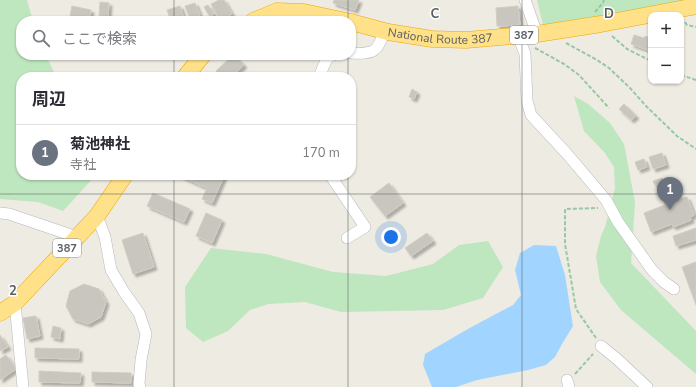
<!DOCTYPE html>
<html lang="ja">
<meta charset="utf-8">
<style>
:root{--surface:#fff;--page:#f7f7f7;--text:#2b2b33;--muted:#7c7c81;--line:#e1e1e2;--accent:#ea3c2b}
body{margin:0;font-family:"Nunito Sans","Noto Sans JP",sans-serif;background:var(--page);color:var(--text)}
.controls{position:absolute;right:12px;top:12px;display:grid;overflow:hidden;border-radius:8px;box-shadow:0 1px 3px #0004}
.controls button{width:36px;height:36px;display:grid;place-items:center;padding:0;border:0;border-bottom:1px solid var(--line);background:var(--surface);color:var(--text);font:20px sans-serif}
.you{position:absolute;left:391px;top:237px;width:14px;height:14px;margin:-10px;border:3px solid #fff;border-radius:50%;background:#1a73e8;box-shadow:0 0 0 6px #1a73e833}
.badge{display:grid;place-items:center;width:26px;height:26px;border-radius:50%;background:var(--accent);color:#fff;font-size:13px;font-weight:700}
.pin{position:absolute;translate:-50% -33px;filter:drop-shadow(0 1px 2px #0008)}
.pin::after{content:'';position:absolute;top:21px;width:14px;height:12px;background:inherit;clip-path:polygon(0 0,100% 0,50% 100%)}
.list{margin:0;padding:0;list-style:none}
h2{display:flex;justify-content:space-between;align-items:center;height:52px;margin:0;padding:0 16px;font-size:17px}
h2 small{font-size:13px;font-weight:400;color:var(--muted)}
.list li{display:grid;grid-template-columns:26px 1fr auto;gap:12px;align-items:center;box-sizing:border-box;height:56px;padding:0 16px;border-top:1px solid var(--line)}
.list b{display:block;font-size:15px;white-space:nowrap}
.list p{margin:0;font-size:13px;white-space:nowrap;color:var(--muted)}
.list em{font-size:13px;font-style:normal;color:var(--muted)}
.icon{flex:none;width:22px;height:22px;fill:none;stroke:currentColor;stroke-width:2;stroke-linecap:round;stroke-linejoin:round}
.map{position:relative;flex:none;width:696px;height:387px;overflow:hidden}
.search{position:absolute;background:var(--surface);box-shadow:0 1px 3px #0004;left:16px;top:16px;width:340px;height:44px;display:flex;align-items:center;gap:10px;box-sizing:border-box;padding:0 14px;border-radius:16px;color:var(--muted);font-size:15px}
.panel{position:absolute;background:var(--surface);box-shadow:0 1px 3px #0004;left:16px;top:72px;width:340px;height:108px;border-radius:16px}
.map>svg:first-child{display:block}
.green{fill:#bee6bf}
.water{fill:#a1d5ff}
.building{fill:#c8c6bf;stroke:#d2cdc0;filter:url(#shadow)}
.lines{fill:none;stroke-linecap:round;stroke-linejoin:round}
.minor-casing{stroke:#b5b8bd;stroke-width:12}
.highway-casing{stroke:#f0a700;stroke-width:17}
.path{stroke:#97c7a5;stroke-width:2;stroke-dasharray:4 2;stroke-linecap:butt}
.minor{stroke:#fff;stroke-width:11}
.highway{stroke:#fee189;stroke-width:16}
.grid{fill:none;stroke:#5a5e63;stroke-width:1;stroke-opacity:0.55}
.labels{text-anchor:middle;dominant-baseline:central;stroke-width:3;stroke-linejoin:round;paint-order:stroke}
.shield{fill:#fff;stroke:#8c8e92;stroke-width:1}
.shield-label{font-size:11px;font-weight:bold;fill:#5a5e63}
.street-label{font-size:12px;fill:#5a5e63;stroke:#fff}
.grid-label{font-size:13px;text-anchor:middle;font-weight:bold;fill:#5a5e63;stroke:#fff;stroke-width:3;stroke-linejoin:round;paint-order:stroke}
</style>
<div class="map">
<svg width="696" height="387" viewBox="0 0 696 387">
<defs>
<filter id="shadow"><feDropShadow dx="3" dy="3" stdDeviation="1" flood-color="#0004"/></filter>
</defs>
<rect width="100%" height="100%" fill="#eeebe2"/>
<g class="green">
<polygon points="0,0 27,0 33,21 21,21 21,55 46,55 56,77 21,77 21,175 96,175 63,211 38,202 0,199"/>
<polygon points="537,0 692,0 689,2 543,25"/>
<polygon points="574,96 588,104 610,123 624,144 635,202 631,263 696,331 696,374 621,310 600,282 596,256 601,236 605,227 615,188 614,167 605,153 584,131"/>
<polygon points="488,241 503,267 483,298 443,310 341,312 305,302 268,304 250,310 228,331 203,342 186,328 185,287 211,248 266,254 333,272 386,276 433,264 459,245"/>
</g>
<polygon class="water" points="534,245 556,246 565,275 573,326 562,344 555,357 546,365 528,370 477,380 456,387 432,387 423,365 425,354 466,330 513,305 521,295 515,270 520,253"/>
<g class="building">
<polygon points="219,0 224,0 232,14 220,20 211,4"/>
<polygon points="334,0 359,0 355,10 333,3"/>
<polygon points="100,2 109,3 108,17 99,17"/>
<polygon points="195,3 200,15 190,19 185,6"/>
<polygon points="208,5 214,14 210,17 204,7"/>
<polygon points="72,6 91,10 89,21 69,21"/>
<polygon points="180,6 184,18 176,21 171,21 167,10"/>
<polygon points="518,6 520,25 497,26 496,8"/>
<polygon points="634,35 644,38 645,36 651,38 651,51 631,44"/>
<polygon points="233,55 234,55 244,65 231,77 222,77 216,71"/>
<polygon points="412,89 417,92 414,99 409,97"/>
<polygon points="624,104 636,116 631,120 619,109"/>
<polygon points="662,153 666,165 653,169 649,157"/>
<polygon points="644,159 647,167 638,170 635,162"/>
<polygon points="178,175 222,175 224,176 212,203 202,199 207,188"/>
<polygon points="662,178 664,182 655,185 653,181"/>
<polygon points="389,183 403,203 385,216 370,197"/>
<polygon points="153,193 190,209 184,222 147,206"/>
<polygon points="679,195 680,199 687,197 694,215 690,217 691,220 673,227 672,224 651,232 644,213 665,205 664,200"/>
<polygon points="206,213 222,220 212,243 196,236"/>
<polygon points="696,228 696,240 676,246 673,236"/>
<polygon points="143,233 154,267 133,274 122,240"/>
<polygon points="427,233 433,241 411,256 405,248"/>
<polygon points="696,262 696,305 682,267"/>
<polygon points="84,284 99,289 106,302 101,317 88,324 73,319 66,306 70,291"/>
<polygon points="36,316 40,336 27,339 23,318"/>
<polygon points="53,326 61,328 60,339 51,337"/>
<polygon points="0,335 8,347 0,351"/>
<polygon points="35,348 79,349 79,359 35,358"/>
<polygon points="6,355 16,369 0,380 0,359"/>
<polygon points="39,371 81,373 80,383 39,382"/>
<polygon points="92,372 131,373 131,383 92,382"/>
</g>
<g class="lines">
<defs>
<g id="minor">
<polyline points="525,0 537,34"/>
<polyline points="518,35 525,54 527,101 531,115 568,155 606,200 618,222 652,270 664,282 674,289"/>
<path d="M351,53C373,54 378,53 384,31"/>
<polyline points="319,77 327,58 333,55"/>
<polyline points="330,175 365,227 347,238"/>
<polyline points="0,213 9,214 77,237"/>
<polyline points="97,216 105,237 111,270 124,292 139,313 146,334 141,360 139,384 140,387"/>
<polyline points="15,303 23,387"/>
<polyline points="601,346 617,359 647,387"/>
<polyline points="567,380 569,387"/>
</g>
<g id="highway">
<polyline points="253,21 277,11 304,12 346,21"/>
<path id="s1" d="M351,22L388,32L432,39L466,40L537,34L601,24L696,6"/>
<polyline points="185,77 203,55"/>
<polyline points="0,313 15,303 97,216 125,175"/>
</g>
</defs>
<use href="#minor" class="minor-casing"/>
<use href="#highway" class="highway-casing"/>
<g class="path">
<polyline points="595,12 603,3 604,0"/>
<polyline points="685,22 687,25 696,27"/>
<polyline points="612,36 627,49 651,61"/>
<polyline points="566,43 597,60 609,68 630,88 646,106 677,136 696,149"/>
<polyline points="535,48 564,64 579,75 609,108"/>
<polyline points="681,75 696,80"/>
<polyline points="596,338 576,309 565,244 565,209 598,208"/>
<polyline points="575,374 593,354"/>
</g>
<use href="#minor" class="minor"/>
<use href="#highway" class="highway"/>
</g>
<path class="grid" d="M174,0V21M348,0V21M522,0V387M174,55V77M348,55V77M174,175V387M348,175V387M0,194H696"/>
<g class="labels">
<g class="shield">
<rect x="510" y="26" width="28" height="18" rx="3"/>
<rect x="53" y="239" width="28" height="18" rx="3"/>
</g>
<g class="shield-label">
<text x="524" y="35">387</text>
<text x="67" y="248">387</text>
</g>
<g class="street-label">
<text stroke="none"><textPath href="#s1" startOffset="91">National Route 387</textPath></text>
</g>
</g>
<g class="grid-label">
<text x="435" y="18">C</text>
<text x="609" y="18">D</text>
<text x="13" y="295">2</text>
</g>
</svg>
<div class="controls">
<button>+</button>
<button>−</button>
</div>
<div class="you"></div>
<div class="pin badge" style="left:670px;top:210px;background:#6b7280">1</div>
<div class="search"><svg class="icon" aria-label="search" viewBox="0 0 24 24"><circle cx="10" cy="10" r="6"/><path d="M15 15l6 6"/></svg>ここで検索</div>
<section class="panel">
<h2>周辺<small></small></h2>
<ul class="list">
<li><span class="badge" style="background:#6b7280">1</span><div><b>菊池神社</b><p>寺社</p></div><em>170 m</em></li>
</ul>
</section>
</div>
